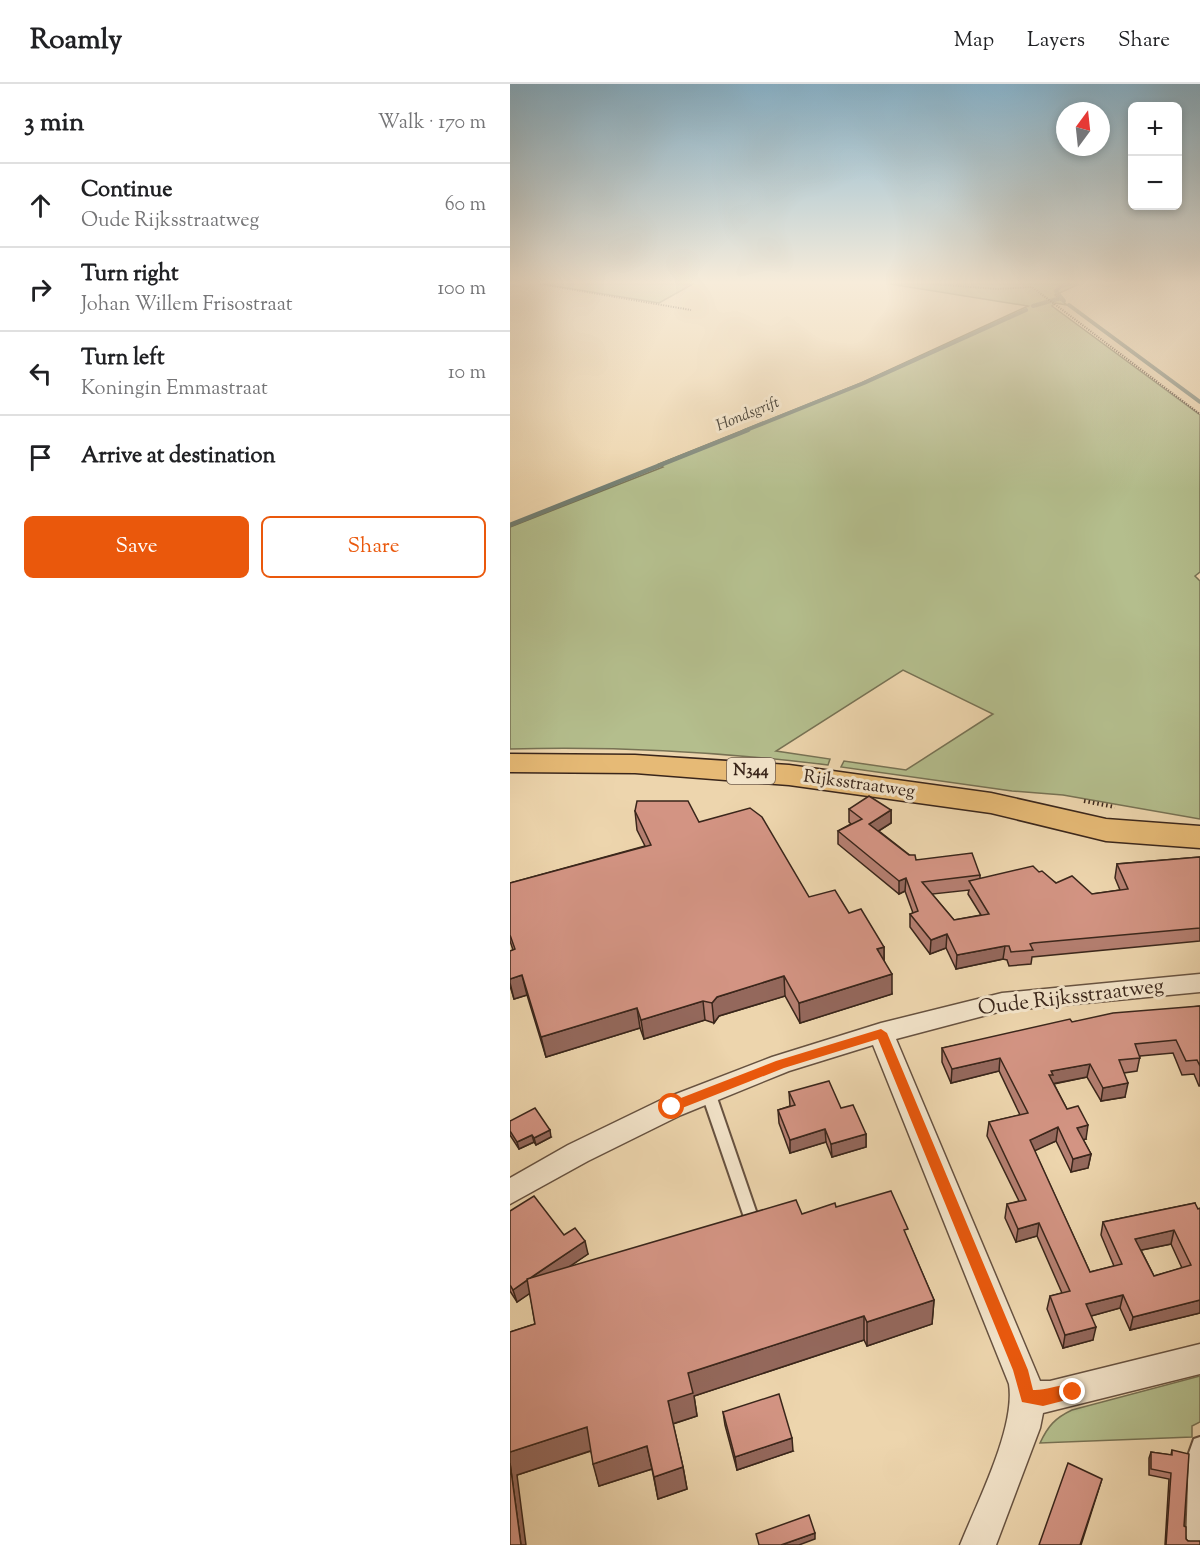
<!DOCTYPE html>
<meta charset="utf-8">
<style>
:root{--surface:#fff;--page:#f2f2f2;--text:#202124;--muted:#757577;--line:#e0e0e0;--accent:#ea580c}
body{margin:0;font-family:"Sorts Mill Goudy",serif;background:var(--page);color:var(--text)}
.controls{position:absolute;right:18px;top:18px;display:grid;overflow:hidden;border-radius:9px;box-shadow:0 3px 9px #0003}
.controls button{width:54px;height:54px;display:grid;place-items:center;padding:0;border:0;border-bottom:2px solid var(--line);background:var(--surface);color:var(--text);font:30px sans-serif}
.compass{position:absolute;left:546px;top:18px;width:54px;height:54px;border-radius:50%;background:var(--surface);box-shadow:0 3px 9px #0003;rotate:15deg}
.stop{position:absolute;width:18px;height:18px;margin:-14px;border:4px solid #ea580c;border-radius:50%;background:#fff}
.stop.end{background:#ea580c;border-color:#fff;box-shadow:0 2px 6px #0008}
.list{margin:0;padding:0;list-style:none}
h2{display:flex;justify-content:space-between;align-items:center;height:78px;margin:0;padding:0 24px;font-size:26px}
h2 small{font-size:20px;font-weight:400;color:var(--muted)}
.list li{display:grid;grid-template-columns:39px 1fr auto;gap:18px;align-items:center;box-sizing:border-box;height:84px;padding:0 24px;border-top:2px solid var(--line)}
.list b{display:block;font-size:22px;white-space:nowrap}
.list p{margin:0;font-size:20px;white-space:nowrap;color:var(--muted)}
.list em{font-size:20px;font-style:normal;color:var(--muted)}
.actions{display:flex;gap:12px;padding:18px 24px}
.actions a{flex:1;padding:14px 0;border:2px solid var(--accent);border-radius:9px;text-align:center;font-size:21px;color:var(--accent)}
.actions .main{background:var(--accent);color:#fff}
.icon{flex:none;width:33px;height:33px;fill:none;stroke:currentColor;stroke-width:2;stroke-linecap:round;stroke-linejoin:round}
.map{position:relative;flex:none;width:690px;height:1461px;overflow:hidden}
header{display:flex;align-items:center;gap:36px;box-sizing:border-box;height:84px;padding:0 30px;background:var(--surface);border-bottom:2px solid var(--line)}
header strong{font-size:28px}
nav{display:flex;gap:33px;margin-inline-start:auto;font-size:21px}
main{display:flex}
aside{flex:1;background:var(--surface)}
.map>svg:first-child{display:block}
.green{fill:#b4be8d;stroke:#777254;stroke-width:1.5}
.lines{fill:none;stroke-linecap:round;stroke-linejoin:round}
.stream-far1{stroke:#737e71;stroke-width:4}
.stream{stroke:#737e71;stroke-width:4.5}
.lane-casing{stroke:#675240;stroke-width:4}
.street-casing{stroke:#675240;stroke-width:3}
.primary-casing{stroke:#3a261b;stroke-width:3}
.path-far1{stroke:#3a261b;stroke-width:2;stroke-dasharray:1 1.5;stroke-linecap:butt}
.path{stroke:#3a261b;stroke-width:4;stroke-dasharray:1.5 3;stroke-linecap:butt}
.lane{fill:#f3e4ca;fill-rule:evenodd}
.street{fill:#f3e4ca;fill-rule:evenodd}
.primary{fill:#e6ba76;fill-rule:evenodd}
.wall{fill:#b57f71;stroke:#3a261b;stroke-width:1.5;fill-rule:evenodd}
.shaded-wall{fill:#94685c;stroke:#3a261b;stroke-width:1.5}
.building{fill:#d39483;stroke:#3a261b;stroke-width:1.5;fill-rule:evenodd}
.route{fill:#ea580c}
.labels{text-anchor:middle;dominant-baseline:central;stroke-width:6;stroke-linejoin:round;paint-order:stroke}
.far-water-label{font-size:16px;font-style:italic;fill:#524b3f;stroke:#f3e4ca}
.shield{fill:#f3e4ca;stroke:#725f50;stroke-width:1.5}
.shield-label{font-size:16px;font-weight:bold;fill:#3a261b}
.street-label{font-size:18px;fill:#3a261b;stroke:#f3e4ca}
.near-street-label{font-size:21px;fill:#3a261b;stroke:#f3e4ca}
</style>
<header>
<strong>Roamly</strong>
<nav><a>Map</a><a>Layers</a><a>Share</a></nav>
</header>
<main>
<aside>
<h2>3 min<small>Walk · 170 m</small></h2>
<ul class="list">
<li><svg class="icon" aria-label="ahead" viewBox="0 0 24 24"><path d="M12 20V5M6 11l6-6 6 6"/></svg><div><b>Continue</b><p>Oude Rijksstraatweg</p></div><em>60 m</em></li>
<li><svg class="icon" aria-label="right" viewBox="0 0 24 24"><path d="M7 20v-9h11M14 6l5 5-5 5"/></svg><div><b>Turn right</b><p>Johan Willem Frisostraat</p></div><em>100 m</em></li>
<li><svg class="icon" aria-label="left" viewBox="0 0 24 24"><path d="M17 20v-9H6M10 6l-5 5 5 5"/></svg><div><b>Turn left</b><p>Koningin Emmastraat</p></div><em>10 m</em></li>
<li><svg class="icon" aria-label="arrive" viewBox="0 0 24 24"><path d="M6 21V4h12l-3 4 3 4H6"/></svg><div><b>Arrive at destination</b></div></li>
</ul>
<div class="actions"><a class="main">Save</a><a>Share</a></div>
</aside>
<div class="map">
<svg width="690" height="1461" viewBox="0 0 690 1461">
<rect width="100%" height="100%" fill="#edd5ad"/>
<filter id="stains"><feTurbulence type="fractalNoise" baseFrequency=".00333" numOctaves="4"/><feColorMatrix values="0 0 0 0 .2 0 0 0 0 .09 0 0 0 0 .02 0 0 0 .5 -.17"/></filter>
<radialGradient id="worn" r=".72"><stop offset=".6" stop-color="#630" stop-opacity="0"/><stop offset="1" stop-color="#630" stop-opacity=".3"/></radialGradient>
<g class="green">
<polygon points="33,200 183,200 149,219"/>
<path d="M380,200H569L545,211L557,221L545,219L542,222L690,331V488L685,492L690,497V735L553,711L502,707L331,683L334,677L396,686L483,630L393,586L266,667L320,675L318,681C213,668 107,662 0,665V443L153,383L149,380L351,299L518,222Z"/>
<path d="M690,1292V1338L682,1342V1353L530,1359C538,1342 545,1334 562,1326Z"/>
</g>
<g class="lines">
<g class="stream-far1">
<polyline points="554,217 546,207 551,202 560,200"/>
<polyline points="559,221 690,318"/>
<polyline points="523,222 551,214"/>
<polyline points="234,347 354,299 516,226"/>
</g>
<polyline class="stream" points="0,441 238,346"/>
<defs>
<g id="lane">
<polygon points="198,1003 203,1004 205,1008 248,1133 246,1137 241,1139 236,1137 234,1133 191,1008 193,1004"/>
<polygon points="690,1353 690,1461 676,1461 679,1369 684,1355"/>
</g>
<path id="street" d="M690,890V908L492,927L386,955L530,1297H540L690,1260V1290L533,1329L530,1344L486,1461H450C467,1419 506,1343 499,1300L363,961L279,987L171,1031L78,1077L0,1120V1094L58,1061L153,1015L262,973L371,939L492,909Z"/>
<polygon id="primary" points="0,670 125,671 279,681 481,709 596,735 690,742 690,764 596,757 481,729 279,701 125,689 0,688"/>
</defs>
<use href="#lane" class="lane-casing"/>
<use href="#street" class="street-casing"/>
<use href="#primary" class="primary-casing"/>
<g class="path-far1">
<polyline points="30,200 181,226"/>
<polyline points="423,200 487,205 522,203 690,330"/>
</g>
<polyline class="path" points="574,717 605,723"/>
<use href="#lane" class="lane"/>
<use href="#street" class="street"/>
<use href="#primary" class="primary"/>
</g>
<g class="wall">
<path d="M339,725L381,726V739L369,747L406,776L470,791V795L529,788L546,799L582,810L610,806L605,794L607,780L690,773V857L522,873L521,880L499,882L497,876L493,875L446,885L436,864L420,870L400,843V830L403,829L395,807L389,810L328,760V747L341,740L339,738ZM459,806L458,810L471,831L444,836L422,810Z"/>
<polygon points="125,727 189,738 299,813 339,829 374,863 374,876 382,910 290,939 275,912 209,932 204,939 195,936 134,955 130,944 36,973 17,911 4,915 0,902 0,867 3,866 0,857 0,799 135,762 127,746"/>
<path d="M690,922V1002H689L684,990L672,991L663,969L630,972L627,987L614,989L615,1013L591,1017L577,993L544,1000L557,1025L576,1055H573L581,1070L578,1084L561,1088L546,1057L524,1066L580,1188L604,1182L591,1151L593,1138L685,1119L690,1229L620,1246L610,1224L581,1232L583,1256L553,1264L537,1225L540,1212L552,1209L527,1152L506,1158L495,1134L497,1120L509,1117L477,1052L479,1038L510,1031L489,987L441,999L432,978V964L562,938ZM661,1160L672,1184L644,1192L631,1166Z"/>
<polygon points="279,1008 331,1024 356,1050 356,1063 322,1073 316,1058 280,1069 269,1039 268,1026 280,1022"/>
<polygon points="0,1037 41,1053 26,1061 24,1058 9,1065 0,1051"/>
<polygon points="326,1123 397,1154 424,1216 422,1240 357,1262 354,1256 184,1312 187,1332 163,1340 173,1383 177,1405 148,1415 142,1385 89,1402 81,1367 7,1391 0,1461 0,1248 25,1240 20,1209 7,1218 0,1207 0,1127 54,1151 78,1170 59,1183 292,1130"/>
<polygon points="213,1328 283,1367 227,1386 215,1341"/>
<polygon points="662,1366 676,1455 678,1457 690,1461 655,1461 659,1395 639,1391 639,1374 641,1368 661,1371"/>
</g>
<g class="shaded-wall">
<polygon points="381,726 381,739 359,753 359,740"/>
<polygon points="396,794 395,807 389,810 389,797"/>
<polygon points="437,850 436,864 420,870 421,856"/>
<polygon points="495,862 493,875 446,885 447,871"/>
<polygon points="374,863 374,882 367,865"/>
<polygon points="382,890 382,910 290,939 289,919"/>
<polygon points="12,891 17,911 4,915 0,899 0,895"/>
<polygon points="274,892 275,912 209,932 204,939 202,919 207,913"/>
<polygon points="193,917 195,936 134,955 131,936"/>
<polygon points="127,924 130,944 36,973 31,953"/>
<polygon points="490,974 489,987 441,999 442,985"/>
<polygon points="580,980 577,993 541,1000 539,991 541,987"/>
<polygon points="618,999 615,1013 591,1017 593,1004"/>
<polygon points="578,1041 576,1055 565,1058 567,1044"/>
<polygon points="548,1043 546,1057 518,1070 520,1056"/>
<polygon points="315,1045 316,1058 280,1069 280,1056"/>
<polygon points="40,1046 41,1053 26,1061 24,1054"/>
<polygon points="356,1050 356,1063 322,1073 321,1060"/>
<polygon points="22,1051 24,1058 9,1065 7,1058"/>
<polygon points="581,1070 578,1084 561,1088 563,1075"/>
<polygon points="529,1139 527,1152 506,1158 508,1145"/>
<polygon points="664,1146 661,1160 622,1168 625,1155"/>
<polygon points="75,1157 78,1170 7,1218 3,1206"/>
<polygon points="613,1211 610,1224 574,1234 576,1220"/>
<polygon points="424,1216 422,1240 357,1262 357,1238"/>
<polygon points="690,1216 690,1229 620,1246 623,1233"/>
<polygon points="354,1232 354,1256 184,1312 187,1332 162,1340 158,1317 178,1289"/>
<polygon points="586,1243 583,1256 553,1264 555,1251"/>
<polygon points="77,1343 83,1366 7,1391 16,1461 11,1461 0,1379 0,1368"/>
<polygon points="282,1354 283,1367 227,1386 225,1373"/>
<polygon points="137,1362 142,1385 89,1402 83,1380"/>
<polygon points="173,1383 177,1405 148,1415 144,1393"/>
<polygon points="592,1395 571,1461 570,1461"/>
<polygon points="305,1449 305,1455 289,1461 271,1461"/>
</g>
<g class="building">
<polygon points="359,712 381,726 359,740 399,771 405,771 406,776 462,769 470,791 412,798 444,836 479,830 459,797 523,782 529,788 532,787 546,799 562,792 582,810 618,805 607,780 690,773 690,844 523,859 520,860 523,866 501,868 499,862 495,862 447,871 437,850 421,856 400,830 408,827 396,794 389,797 328,747 352,735 339,725"/>
<polygon points="127,717 178,717 189,738 240,724 252,733 299,813 325,806 339,829 351,825 374,863 367,865 382,890 289,919 274,892 207,913 202,919 193,917 131,936 127,924 31,953 12,891 0,895 0,867 5,865 0,851 0,799 141,761 125,727"/>
<path d="M690,922V982L687,976L676,977L666,956L625,960L630,974L609,976L618,999L593,1004L580,980L541,987L543,991H539L557,1025L568,1022L578,1041L567,1044L581,1070L563,1075L548,1043L520,1056L580,1188L612,1180L593,1138L685,1119L688,1125L690,1124V1216L623,1233L613,1211L576,1220L586,1243L555,1251L540,1212L560,1207L529,1139L508,1145L497,1120L516,1116L479,1038L518,1029L490,974L442,985L432,964L560,935L562,938L603,929ZM664,1146L681,1181L644,1192L625,1155Z"/>
<polygon points="319,997 331,1024 343,1021 356,1050 321,1060 315,1045 280,1056 268,1026 285,1021 279,1008"/>
<polygon points="25,1024 40,1046 24,1054 22,1051 7,1058 0,1047 0,1037"/>
<polygon points="381,1107 398,1145 394,1146 424,1216 357,1238 354,1232 178,1289 183,1309 158,1317 173,1383 144,1393 137,1362 83,1380 77,1343 0,1368 0,1248 25,1240 17,1195 286,1116 292,1130 325,1119 326,1123"/>
<polygon points="24,1112 54,1151 65,1144 75,1157 20,1194 17,1195 17,1196 3,1206 0,1201 0,1127"/>
<polygon points="269,1310 282,1354 225,1373 213,1328"/>
<polygon points="662,1366 679,1370 674,1442 676,1443 676,1455 678,1457 690,1457 690,1461 656,1461 661,1389 641,1385 641,1368 662,1371"/>
<polygon points="0,1379 11,1461 0,1461"/>
<polygon points="558,1379 592,1395 570,1461 529,1461"/>
<polygon points="299,1431 305,1449 271,1461 249,1461 246,1450"/>
</g>
<linearGradient id="sky" x2="0" y2="1"><stop stop-color="#88b6d0"/><stop offset="0.49" stop-color="#f7ecda"/><stop offset="1" stop-color="#f7ecda" stop-opacity="0"/></linearGradient>
<rect width="690" height="405" fill="url(#sky)"/>
<path class="route" d="M371,945L377,949L518,1286L523,1306C537,1307 556,1297 568,1303L571,1308L568,1313L533,1322L512,1318L503,1286L368,955L274,984L162,1028L156,1023L158,1019L266,977Z"/>
<g class="labels">
<g class="far-water-label">
<text transform="translate(238 331) rotate(-22)">Hondsgrift</text>
</g>
<rect class="shield" x="217" y="674" width="48" height="26" rx="4.5"/>
<g class="shield-label">
<text x="241" y="687">N344</text>
</g>
<g class="street-label">
<text transform="translate(349 701) rotate(8)">Rijksstraatweg</text>
</g>
<g class="near-street-label">
<text transform="translate(561 914) rotate(-7)">Oude Rijksstraatweg</text>
</g>
</g>
<rect width="100%" height="100%" filter="url(#stains)"/>
<rect width="100%" height="100%" fill="url(#worn)"/>
</svg>
<div class="controls">
<button>+</button>
<button>−</button>
</div>
<svg class="compass" viewBox="-18 -18 36 36"><path d="M0-13l5 13h-10z" fill="#e53935"/><path d="M0 13l5-13h-10z" fill="#757577"/></svg>
<div class="stop" style="left:162px;top:1023px"></div>
<div class="stop end" style="left:563px;top:1308px"></div>
</div>
</main>
